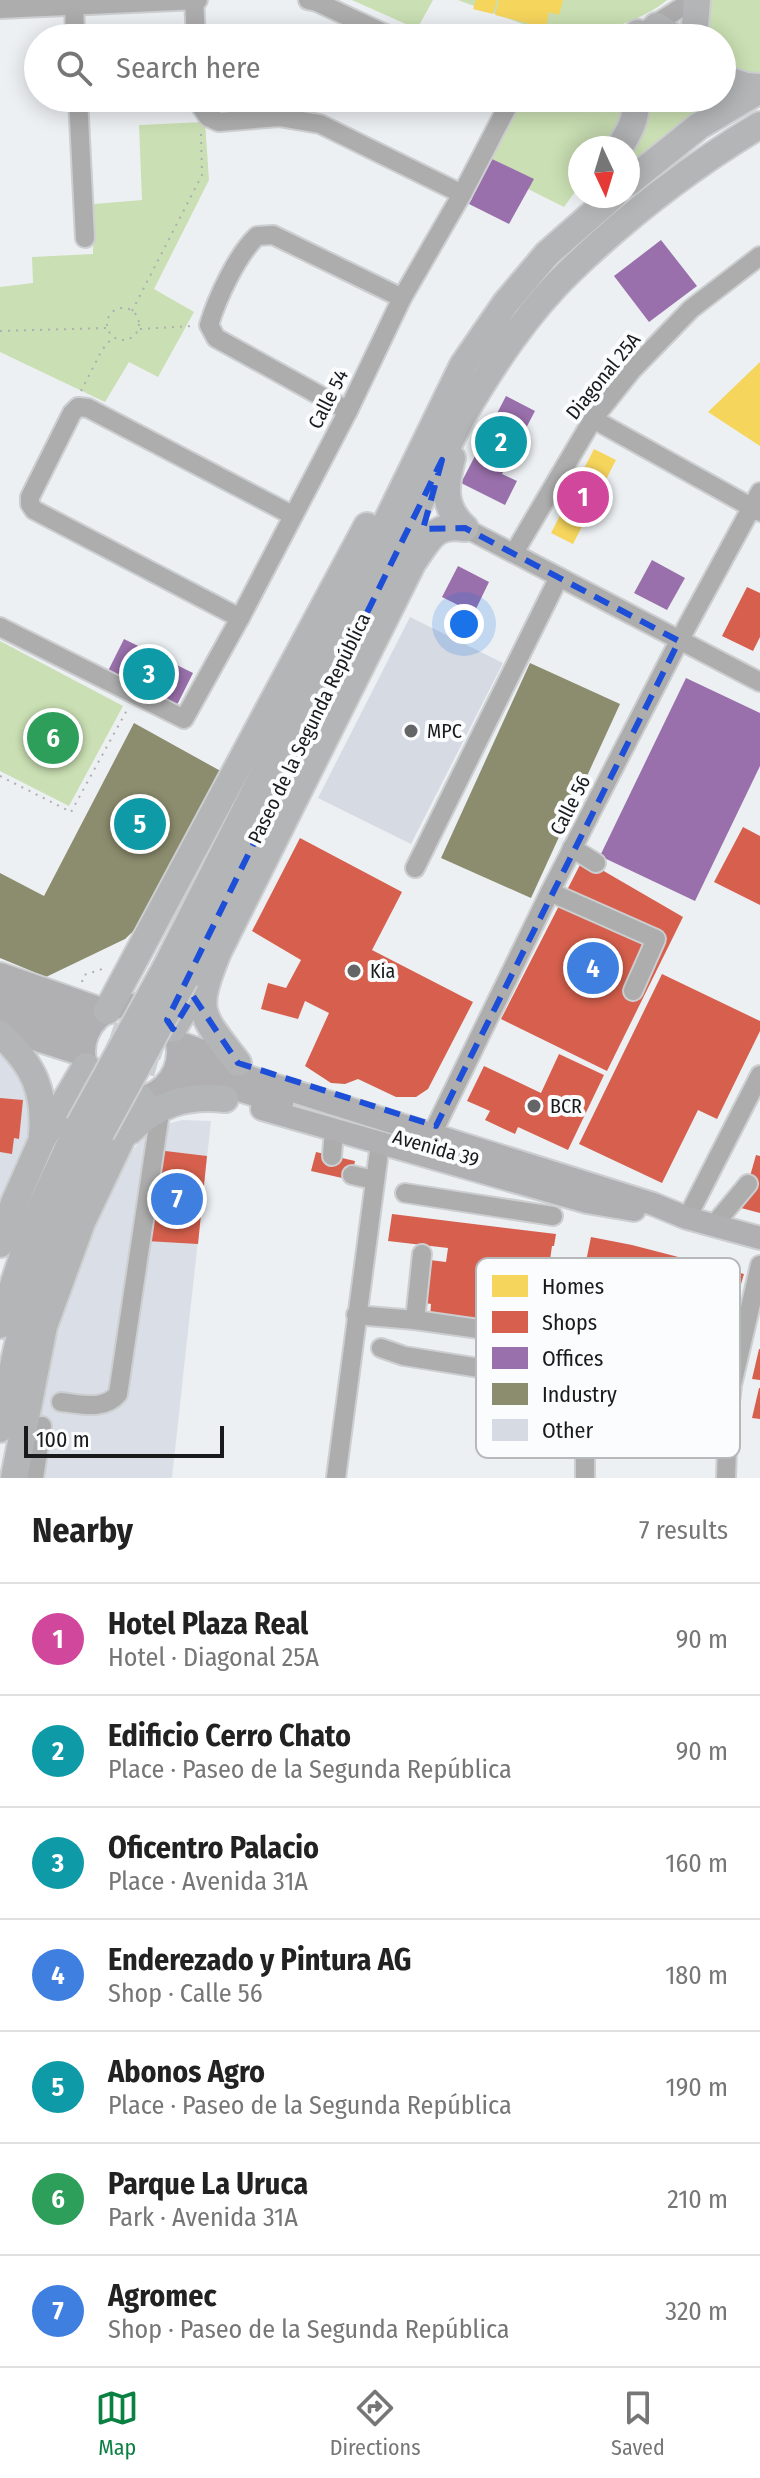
<!DOCTYPE html>
<meta charset="utf-8">
<style>
:root{--surface:#fff;--page:#f6f6f6;--text:#222;--muted:#767676;--line:#e0e0e0;--accent:#0b8043}
body{margin:0;font-family:"Fira Sans Condensed",sans-serif;background:var(--page);color:var(--text)}
.compass{position:absolute;left:568px;top:136px;width:72px;height:72px;border-radius:50%;background:var(--surface);box-shadow:0 4px 20px #0003;rotate:176deg}
.scale{position:absolute;left:24px;bottom:20px;width:200px;box-sizing:border-box;padding-left:8px;border:4px solid #191a1c;border-top:0;font-size:22px;line-height:28px;white-space:nowrap;color:#191a1c;-webkit-text-stroke:6px #fbfcfe;paint-order:stroke}
.you{position:absolute;left:464px;top:624px;width:28px;height:28px;margin:-20px;border:6px solid #fff;border-radius:50%;background:#1a73e8;box-shadow:0 0 0 12px #1a73e833}
.badge{display:grid;place-items:center;width:52px;height:52px;border-radius:50%;background:var(--accent);color:#fff;font-size:26px;font-weight:700}
.pin{position:absolute;translate:-50% -50%;border:4px solid #fff;box-shadow:0 2px 8px #0006}
.list{margin:0;padding:0;list-style:none}
h2{display:flex;justify-content:space-between;align-items:center;height:104px;margin:0;padding:0 32px;font-size:34px}
h2 small{font-size:26px;font-weight:400;color:var(--muted)}
.list li{display:grid;grid-template-columns:52px 1fr auto;gap:24px;align-items:center;box-sizing:border-box;height:112px;padding:0 32px;border-top:2px solid var(--line)}
.list b{display:block;font-size:30px;white-space:nowrap}
.list p{margin:0;font-size:26px;white-space:nowrap;color:var(--muted)}
.list em{font-size:26px;font-style:normal;color:var(--muted)}
.icon{flex:none;width:44px;height:44px;fill:none;stroke:currentColor;stroke-width:2;stroke-linecap:round;stroke-linejoin:round}
.map{position:relative;flex:none;width:760px;height:1478px;overflow:hidden}
.search{position:absolute;background:var(--surface);box-shadow:0 4px 20px #0003;left:24px;right:24px;top:24px;height:88px;display:flex;align-items:center;gap:20px;box-sizing:border-box;padding:0 28px;border-radius:44px;color:var(--muted);font-size:30px}
.sheet{height:888px;background:var(--surface)}
nav{display:flex;justify-content:space-around;align-items:center;box-sizing:border-box;height:112px;border-top:2px solid var(--line);background:var(--surface);font-size:22px;color:var(--muted)}
nav a{display:grid;justify-items:center;gap:4px}
nav .on{color:var(--accent)}
.map>svg:first-child{display:block}
.built{fill:#dadfe7}
.green{fill:#cadfb3}
.homes{fill:#f6d55c}
.shops{fill:#d6604d}
.offices{fill:#9970ab}
.industry{fill:#8c8c6e}
.building{fill:#d6dae2}
.lines{fill:none;stroke-linecap:round;stroke-linejoin:round}
.major-tunnel{stroke:#cdd0d3;stroke-width:22;stroke-dasharray:22 11;stroke-linecap:butt}
.minor-casing{stroke:#ccced0;stroke-width:22}
.major-casing{stroke:#ccced0;stroke-width:26}
.highway-casing{stroke:#ccced0;stroke-width:30}
.path{stroke:#aeafb0;stroke-width:2;stroke-dasharray:2 6;stroke-linecap:butt}
.minor{stroke:#adadae;stroke-width:18}
.major{stroke:#b0b0b2;stroke-width:22}
.highway{stroke:#b4b5b7;stroke-width:26}
.highway-bridge-casing{stroke:#ccced0;stroke-width:30;stroke-linecap:butt}
.highway-bridge{stroke:#b4b5b7;stroke-width:26}
.marked{fill:none;stroke:#1d4ed8;stroke-width:6;stroke-dasharray:16 10;stroke-linejoin:round}
.poi-dot{fill:#636567;stroke:#fbfcfe;stroke-width:3}
.labels{text-anchor:middle;dominant-baseline:central;stroke-width:8;stroke-linejoin:round;paint-order:stroke}
.street-label{font-size:20px;fill:#191a1c;stroke:#fbfcfe}
.poi-label{font-size:20px;fill:#191a1c;stroke:#fbfcfe;text-anchor:start}
.key{fill:#fbfcfe;stroke:#b7b8ba;stroke-width:2}
.key-label{font-size:22px;fill:#191a1c}
</style>
<div class="map">
<svg width="760" height="1478" viewBox="0 0 760 1478">
<rect width="100%" height="100%" fill="#edf0f3"/>
<g class="built">
<polygon points="0,1046 26,1077 32,1127 0,1213"/>
<polygon points="182,1120 211,1121 172,1478 25,1478 37,1389 79,1262 131,1153 149,1129"/>
</g>
<g class="green">
<polygon points="352,0 433,0 417,29"/>
<path d="M458,0H667C644,20 590,38 561,38Z"/>
<polygon points="705,0 760,0 760,78 722,70 722,38 704,38"/>
<polygon points="722,88 744,96 628,171 628,148 642,98 722,98"/>
<polygon points="523,98 625,98 626,114 609,148 580,148 580,185 564,207 528,189 533,179 492,159"/>
<polygon points="205,122 209,180 154,289 194,312 158,377 129,362 105,402 0,352 0,287 33,283 32,257 93,254 94,204 142,200 139,125"/>
<polygon points="0,641 123,706 69,806 0,771"/>
</g>
<g class="homes">
<polygon points="476,0 497,0 493,14 473,9"/>
<polygon points="499,0 563,0 559,15 549,12 546,28 495,15"/>
<polygon points="760,362 760,446 708,412"/>
<polygon points="594,449 616,460 573,544 551,533"/>
</g>
<g class="shops">
<polygon points="747,587 760,593 760,637 753,651 722,636"/>
<polygon points="743,827 760,836 760,905 714,882"/>
<polygon points="300,838 402,892 372,950 473,1002 428,1089 416,1097 396,1097 358,1079 345,1084 331,1083 305,1066 329,1013 305,1001 298,1019 261,1009 268,983 286,988 301,960 252,931"/>
<polygon points="583,859 683,917 607,1071 501,1019"/>
<polygon points="662,974 760,1021 760,1031 717,1119 698,1110 662,1183 579,1144"/>
<polygon points="559,1054 604,1075 568,1150 518,1127 515,1134 485,1120 490,1111 467,1101 484,1066 541,1093"/>
<polygon points="0,1098 23,1100 19,1139 14,1138 12,1154 0,1152"/>
<polygon points="157,1150 207,1156 198,1244 146,1241"/>
<polygon points="316,1152 355,1161 351,1180 311,1171"/>
<polygon points="756,1155 760,1156 760,1213 741,1208"/>
<polygon points="392,1214 556,1234 554,1246 552,1246 548,1274 562,1276 555,1334 430,1319 431,1304 420,1302 430,1260 446,1262 448,1248 388,1241"/>
<polygon points="591,1237 632,1245 744,1274 710,1387 614,1375 624,1289 582,1281"/>
<polygon points="759,1349 760,1349 760,1380 752,1379"/>
<polygon points="759,1388 760,1388 760,1419 752,1418"/>
</g>
<g class="offices">
<polygon points="492,159 534,179 509,224 469,204"/>
<polygon points="661,240 697,286 649,322 614,276"/>
<polygon points="506,396 535,411 502,474 517,481 505,505 461,483"/>
<polygon points="652,560 685,578 667,610 634,593"/>
<polygon points="458,566 489,582 474,613 442,597"/>
<polygon points="124,639 193,673 175,709 106,675"/>
<polygon points="686,678 760,713 760,766 695,901 600,856"/>
</g>
<g class="industry">
<polygon points="530,663 620,704 531,898 441,858"/>
<polygon points="134,723 226,774 147,918 125,939 46,977 0,958 0,873 44,896"/>
</g>
<polygon class="building" points="410,617 503,663 411,844 318,798"/>
<g class="lines">
<g class="major-tunnel">
<polyline points="80,1022 191,1059"/>
<polyline points="74,1037 129,1058 186,1074"/>
</g>
<defs>
<g id="minor">
<polyline points="74,0 75,38"/>
<polyline points="194,0 196,38"/>
<polyline points="308,0 317,2 394,38"/>
<polyline points="0,9 198,0"/>
<polyline points="649,28 693,0"/>
<polyline points="78,98 85,238"/>
<polyline points="200,98 200,105 208,117 219,122 279,117 320,124 462,194"/>
<path d="M348,411L216,338L209,325C217,298 237,255 257,236L273,235L402,298"/>
<polyline points="593,419 760,512"/>
<polyline points="465,528 760,682"/>
<polyline points="514,553 593,419 633,369 691,309 760,256"/>
<polyline points="240,618 34,510 30,504 30,497 72,413 78,407 88,408 292,515"/>
<polyline points="0,627 184,719 240,618 348,411 402,298 462,194 512,98"/>
<polyline points="572,848 596,863"/>
<polyline points="415,868 559,577"/>
<polyline points="550,892 656,939 633,991"/>
<polyline points="436,1126 550,892 679,641 760,492"/>
<polyline points="332,1156 334,1130"/>
<polyline points="352,1175 374,1180"/>
<polyline points="405,1193 553,1216"/>
<polyline points="687,1218 760,1075"/>
<polyline points="713,1226 748,1184"/>
<polyline points="356,1315 415,1320 579,1343 573,1383 404,1356 381,1348"/>
<polyline points="415,1320 422,1254"/>
<polyline points="561,1340 565,1298"/>
<polyline points="579,1343 586,1295"/>
<path d="M61,1402C81,1404 104,1411 118,1394L161,1106"/>
<polyline points="679,1428 727,1436"/>
<polyline points="528,1432 580,1438 585,1446 585,1478"/>
<polyline points="34,1478 42,1426"/>
<polyline points="336,1478 380,1144"/>
<polyline points="726,1478 728,1419 732,1385 760,1265"/>
</g>
<g id="major">
<polyline points="0,974 107,1011"/>
<polyline points="0,993 80,1022"/>
<circle cx="131" cy="1052" r="47"/>
<polyline points="0,1009 74,1037"/>
<polyline points="0,1028 84,1055"/>
<polyline points="177,1042 214,1055"/>
<polyline points="191,1059 653,1204 687,1218 760,1238"/>
<polyline points="186,1074 282,1103"/>
<polyline points="168,1081 202,1092"/>
<polyline points="262,1109 587,1202 634,1210"/>
</g>
<g id="highway">
<polyline points="657,26 675,38"/>
<polyline points="636,38 638,33"/>
<polyline points="694,38 697,0"/>
<polyline points="722,78 746,86 760,87"/>
<path d="M619,148C630,131 637,118 636,98"/>
<polyline points="628,183 699,126 760,90"/>
<path d="M452,458C445,486 442,507 465,528"/>
<polyline points="165,969 274,753 463,365 505,304 547,254 613,196"/>
<path d="M185,979L462,417C492,366 527,312 571,270C628,215 692,166 760,125"/>
<polyline points="107,1011 367,526"/>
<polyline points="173,1029 202,980"/>
<path d="M0,1034C33,1064 46,1091 42,1136"/>
<path d="M238,1063C200,1013 193,1014 218,952L413,562C429,540 434,523 465,528"/>
<path d="M130,1131C157,1104 186,1095 225,1099"/>
<polyline points="0,1244 14,1203 42,1140 86,1066"/>
<polyline points="0,1325 35,1219 79,1125"/>
<path d="M0,1429C14,1361 27,1291 54,1227C67,1195 85,1164 101,1133"/>
<polyline points="14,1478 44,1326 82,1222 141,1098"/>
</g>
</defs>
<use href="#minor" class="minor-casing"/>
<use href="#major" class="major-casing"/>
<use href="#highway" class="highway-casing"/>
<g class="path">
<circle cx="123" cy="324" r="16"/>
<polyline points="132,311 202,175 201,132"/>
<polyline points="140,329 193,326"/>
<polyline points="0,331 107,328"/>
<polyline points="81,391 102,350 112,338"/>
<polyline points="0,776 71,812 127,710"/>
<polyline points="82,982 84,975 105,968"/>
</g>
<use href="#minor" class="minor"/>
<use href="#major" class="major"/>
<use href="#highway" class="highway"/>
<defs>
<g id="highway-bridge">
<polyline points="79,1125 165,969"/>
<polyline points="101,1133 185,979"/>
</g>
</defs>
<use href="#highway-bridge" class="highway-bridge-casing"/>
<use href="#highway-bridge" class="highway-bridge"/>
</g>
<path class="marked" d="M442,460L423,529L465,528L679,641L436,1126L238,1063L193,996L173,1029L167,1020Z"/>
<g class="poi-dot">
<circle cx="411" cy="731" r="8"/>
<circle cx="354" cy="971" r="8"/>
<circle cx="534" cy="1106" r="8"/>
</g>
<g class="labels">
<g class="street-label">
<text transform="translate(603 376) rotate(-51)">Diagonal 25A</text>
<text transform="translate(328 399) rotate(-63)">Calle 54</text>
<text transform="translate(309 728) rotate(-64)">Paseo de la Segunda República</text>
<text transform="translate(570 805) rotate(-63)">Calle 56</text>
<text transform="translate(436 1148) rotate(16)">Avenida 39</text>
</g>
<g class="poi-label">
<text x="427" y="731">MPC</text>
<text x="370" y="971">Kia</text>
<text x="550" y="1106">BCR</text>
</g>
</g>
<rect x="476" y="1258" width="264" height="200" rx="12" class="key"/>
<rect x="492" y="1275" width="36" height="22" fill="#f6d55c"/>
<rect x="492" y="1311" width="36" height="22" fill="#d6604d"/>
<rect x="492" y="1347" width="36" height="22" fill="#9970ab"/>
<rect x="492" y="1383" width="36" height="22" fill="#8c8c6e"/>
<rect x="492" y="1419" width="36" height="22" fill="#d6dae2"/>
<g class="key-label">
<text x="542" y="1294">Homes</text>
<text x="542" y="1330">Shops</text>
<text x="542" y="1366">Offices</text>
<text x="542" y="1402">Industry</text>
<text x="542" y="1438">Other</text>
</g>
</svg>
<svg class="compass" viewBox="-18 -18 36 36"><path d="M0-13l5 13h-10z" fill="#e53935"/><path d="M0 13l5-13h-10z" fill="#767676"/></svg>
<div class="scale">100 m</div>
<div class="you"></div>
<div class="pin badge" style="left:583px;top:497px;background:#d1479c">1</div>
<div class="pin badge" style="left:501px;top:442px;background:#0f9aa8">2</div>
<div class="pin badge" style="left:149px;top:674px;background:#0f9aa8">3</div>
<div class="pin badge" style="left:593px;top:968px;background:#3f7fe0">4</div>
<div class="pin badge" style="left:140px;top:824px;background:#0f9aa8">5</div>
<div class="pin badge" style="left:53px;top:738px;background:#2e9e5b">6</div>
<div class="pin badge" style="left:177px;top:1199px;background:#3f7fe0">7</div>
<div class="search"><svg class="icon" aria-label="search" viewBox="0 0 24 24"><circle cx="10" cy="10" r="6"/><path d="M15 15l6 6"/></svg>Search here</div>
</div>
<section class="sheet">
<h2>Nearby<small>7 results</small></h2>
<ul class="list">
<li><span class="badge" style="background:#d1479c">1</span><div><b>Hotel Plaza Real</b><p>Hotel · Diagonal 25A</p></div><em>90 m</em></li>
<li><span class="badge" style="background:#0f9aa8">2</span><div><b>Edificio Cerro Chato</b><p>Place · Paseo de la Segunda República</p></div><em>90 m</em></li>
<li><span class="badge" style="background:#0f9aa8">3</span><div><b>Oficentro Palacio</b><p>Place · Avenida 31A</p></div><em>160 m</em></li>
<li><span class="badge" style="background:#3f7fe0">4</span><div><b>Enderezado y Pintura AG</b><p>Shop · Calle 56</p></div><em>180 m</em></li>
<li><span class="badge" style="background:#0f9aa8">5</span><div><b>Abonos Agro</b><p>Place · Paseo de la Segunda República</p></div><em>190 m</em></li>
<li><span class="badge" style="background:#2e9e5b">6</span><div><b>Parque La Uruca</b><p>Park · Avenida 31A</p></div><em>210 m</em></li>
<li><span class="badge" style="background:#3f7fe0">7</span><div><b>Agromec</b><p>Shop · Paseo de la Segunda República</p></div><em>320 m</em></li>
</ul>
</section>
<nav>
<a class="on"><svg class="icon" aria-label="map" viewBox="0 0 24 24"><path d="M3 6l6-2 6 2 6-2v14l-6 2-6-2-6 2zM9 4v14M15 6v14"/></svg>Map</a>
<a><svg class="icon" aria-label="directions" viewBox="0 0 24 24"><path d="M12 3l9 9-9 9-9-9zM9 14v-3h6M13 9l2 2-2 2"/></svg>Directions</a>
<a><svg class="icon" aria-label="saved" viewBox="0 0 24 24"><path d="M7 4h10v16l-5-4-5 4z"/></svg>Saved</a>
</nav>
